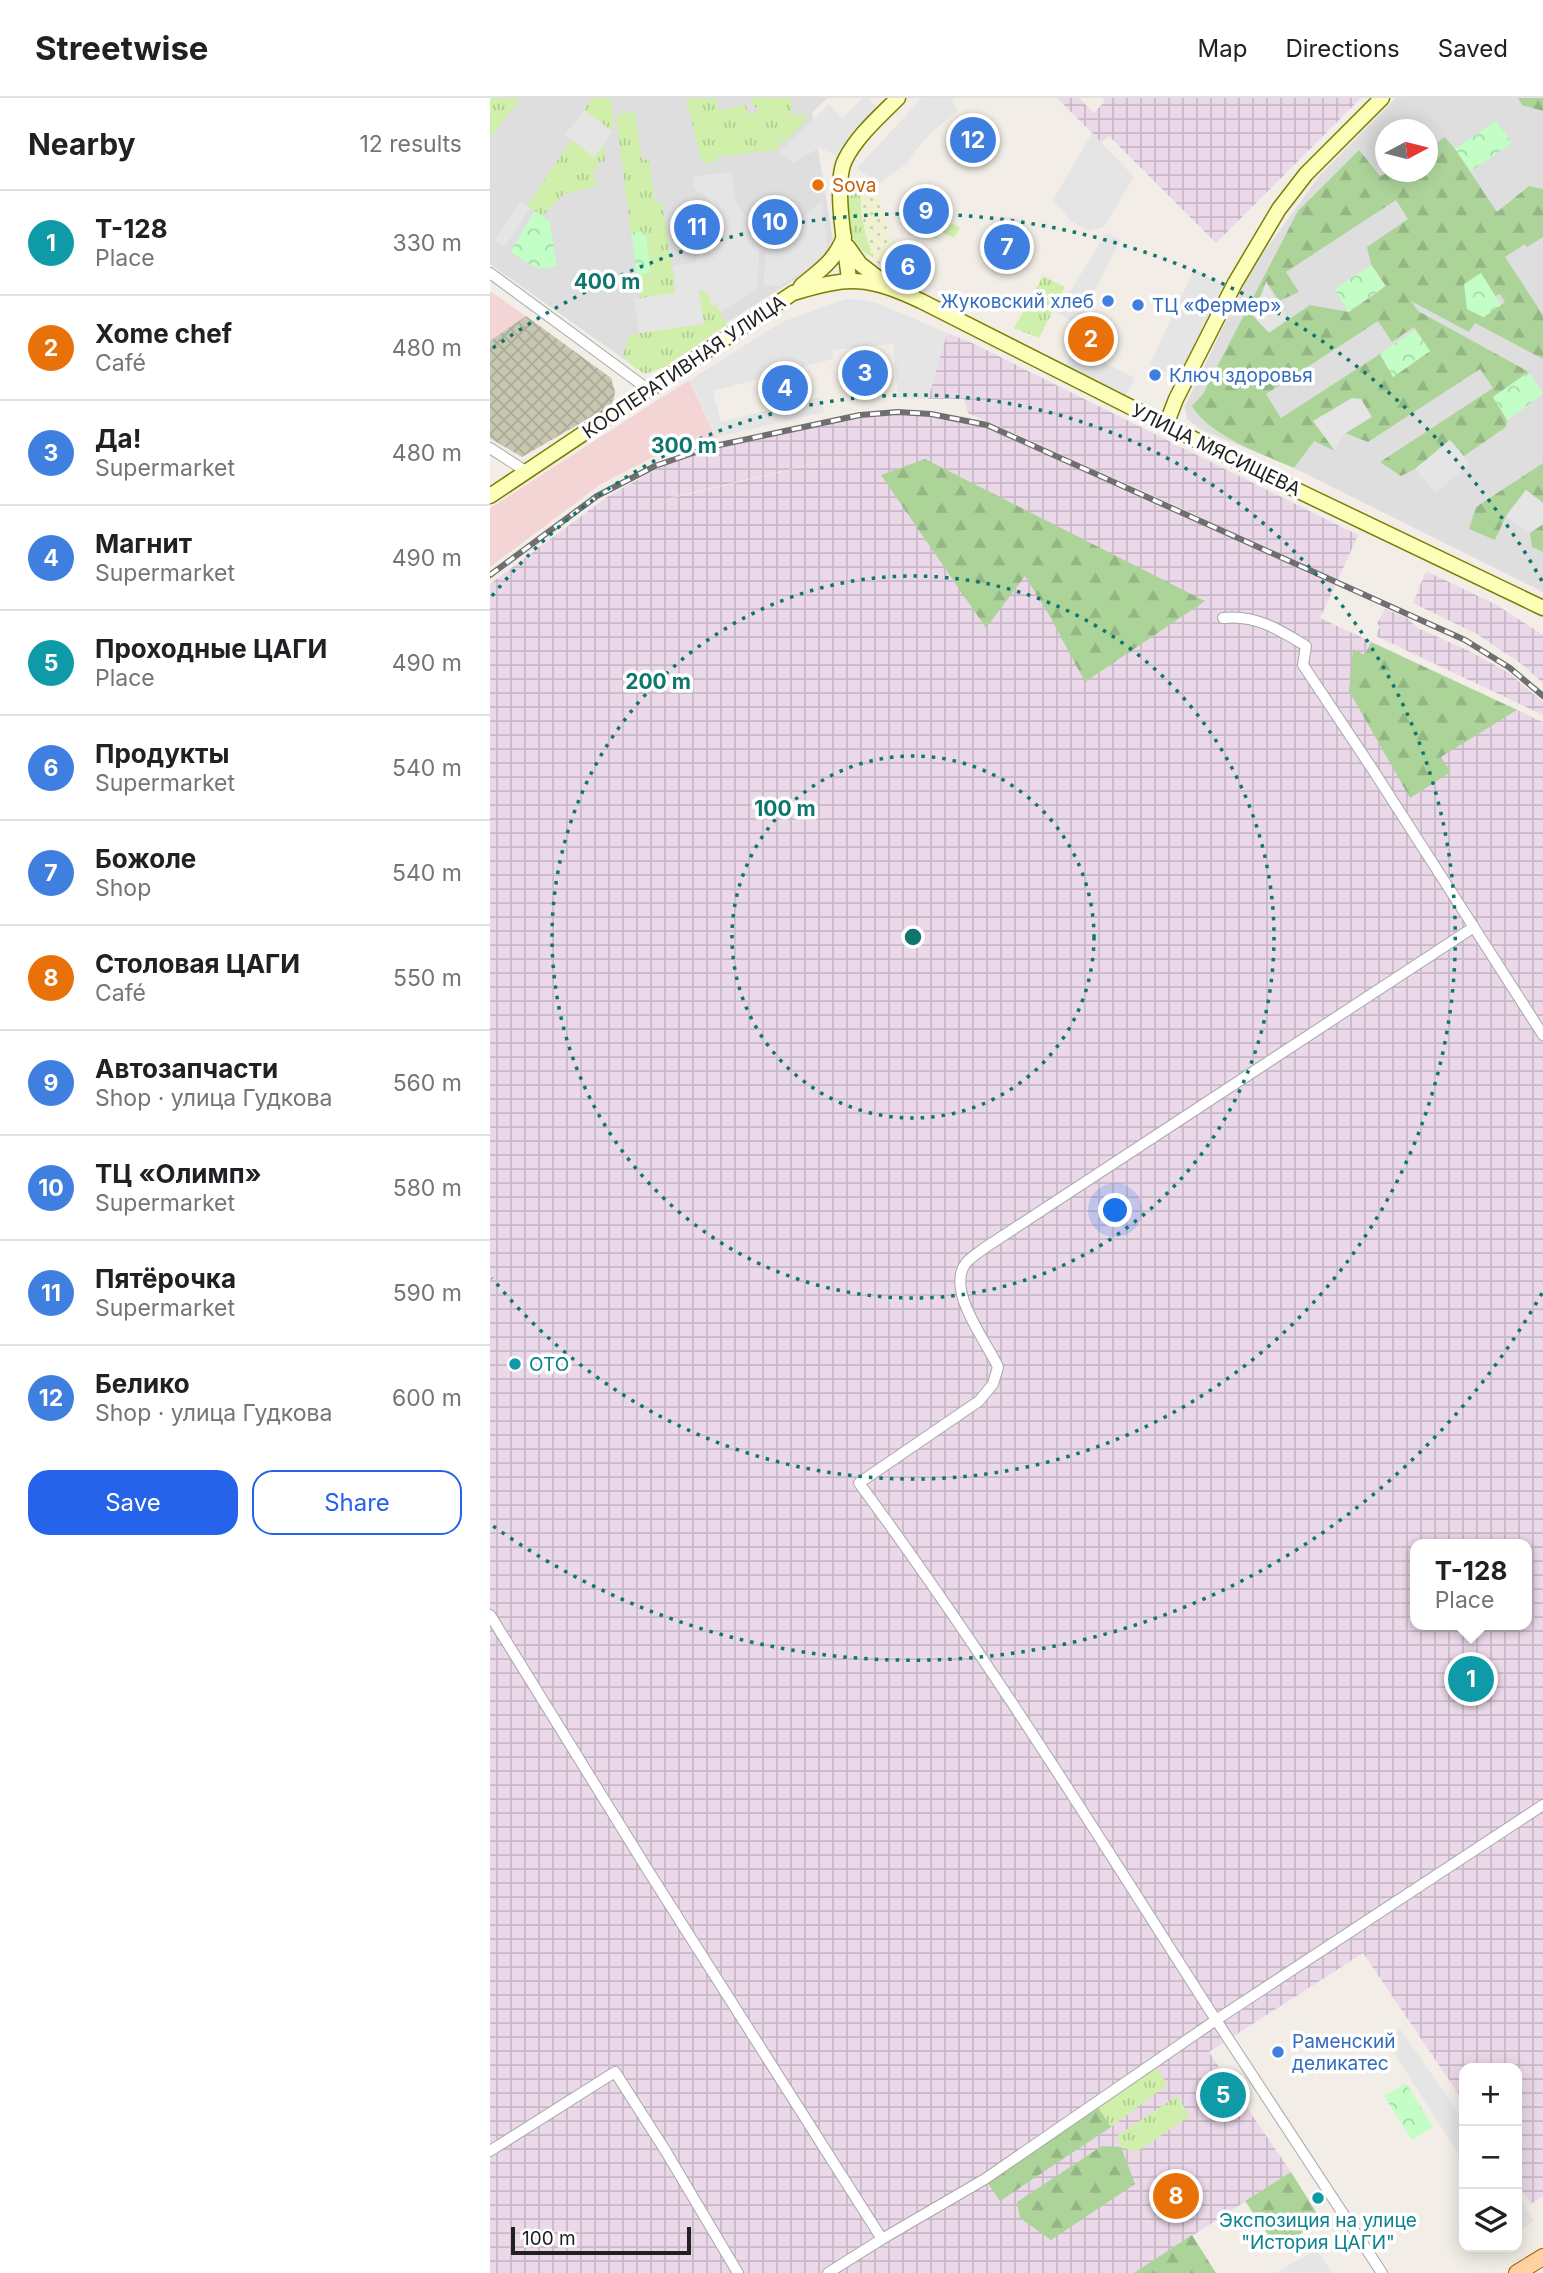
<!DOCTYPE html>
<meta charset="utf-8">
<style>
:root{--surface:#fff;--page:#f2f2f2;--text:#202124;--muted:#757577;--line:#e0e0e0;--accent:#2563eb}
body{margin:0;font-family:Inter,sans-serif;background:var(--page);color:var(--text)}
.controls{position:absolute;right:21px;bottom:21px;display:grid;overflow:hidden;border-radius:14px;box-shadow:0 4px 18px #0003}
.controls button{width:63px;height:63px;display:grid;place-items:center;padding:0;border:0;border-bottom:2px solid var(--line);background:var(--surface);color:var(--text);font:35px sans-serif}
.compass{position:absolute;left:885px;top:21px;width:63px;height:63px;border-radius:50%;background:var(--surface);box-shadow:0 4px 18px #0003;rotate:83deg}
.scale{position:absolute;left:21px;bottom:18px;width:180px;box-sizing:border-box;padding-left:7px;border:4px solid #212121;border-top:0;font-size:19px;line-height:24px;white-space:nowrap;color:#212121;-webkit-text-stroke:5px #fff;paint-order:stroke}
.you{position:absolute;left:626px;top:1113px;width:24px;height:24px;margin:-18px;border:5px solid #fff;border-radius:50%;background:#1a73e8;box-shadow:0 0 0 10px #1a73e833}
.badge{display:grid;place-items:center;width:46px;height:46px;border-radius:50%;background:var(--accent);color:#fff;font-size:23px;font-weight:700}
.pin{position:absolute;translate:-50% -50%;border:4px solid #fff;box-shadow:0 2px 7px #0006}
.popup{position:absolute;left:920px;top:1441px;width:122px;height:91px;box-sizing:border-box;display:grid;place-content:center;border-radius:14px;background:var(--surface);filter:drop-shadow(0 2px 5px #0005);font-size:23px;white-space:nowrap;color:var(--muted)}
.popup b{font-size:26px;color:var(--text)}
.popup::after{content:'';position:absolute;left:50%;top:100%;margin-left:-14px;border:14px solid transparent;border-top-color:var(--surface)}
.list{margin:0;padding:0;list-style:none}
h2{display:flex;justify-content:space-between;align-items:center;height:91px;margin:0;padding:0 28px;font-size:30px}
h2 small{font-size:23px;font-weight:400;color:var(--muted)}
.list li{display:grid;grid-template-columns:46px 1fr auto;gap:21px;align-items:center;box-sizing:border-box;height:105px;padding:0 28px;border-top:2px solid var(--line)}
.list b{display:block;font-size:26px;white-space:nowrap}
.list p{margin:0;font-size:23px;white-space:nowrap;color:var(--muted)}
.list em{font-size:23px;font-style:normal;color:var(--muted)}
.actions{display:flex;gap:14px;padding:21px 28px}
.actions a{flex:1;padding:16px 0;border:2px solid var(--accent);border-radius:21px;text-align:center;font-size:24px;color:var(--accent)}
.actions .main{background:var(--accent);color:#fff}
.icon{flex:none;width:38px;height:38px;fill:none;stroke:currentColor;stroke-width:2;stroke-linecap:round;stroke-linejoin:round}
.map{position:relative;flex:none;width:1053px;height:2175px;overflow:hidden}
header{display:flex;align-items:center;gap:42px;box-sizing:border-box;height:98px;padding:0 35px;background:var(--surface);border-bottom:2px solid var(--line)}
header strong{font-size:33px}
nav{display:flex;gap:38px;margin-inline-start:auto;font-size:24px}
main{display:flex}
aside{flex:1;background:var(--surface)}
.map>svg:first-child{display:block}
.residential{fill:#dfdede;fill-rule:evenodd}
.commercial{fill:#f3d5d5}
.industrial{fill:url(#industrial-grid);fill-rule:evenodd}
.construction{fill:url(#construction-cross-hatch)}
.farmland{fill:url(#farmland-dots)}
.grass{fill:url(#grass-tufts)}
.forest{fill:url(#forest-firs);fill-rule:evenodd}
.park{fill:url(#park-crowns)}
.parking{fill:#e5e5e5}
.lines{fill:none;stroke-linecap:round;stroke-linejoin:round}
.street-casing{stroke:#a8a8a8;stroke-width:12}
.secondary-casing{stroke:#778000;stroke-width:17}
.primary-casing{stroke:#9e6300;stroke-width:18}
.street{stroke:#fff;stroke-width:10}
.secondary{stroke:#fdfeb8;stroke-width:14}
.primary{stroke:#ffd29f;stroke-width:16}
.rail-casing{stroke:#6f6f6f;stroke-width:6}
.rail{stroke:#fff;stroke-width:3.5;stroke-dasharray:10;stroke-linecap:butt}
.ring{fill:none;stroke:#0f766e;stroke-width:3.5;stroke-dasharray:3.5 7}
.food-dot{fill:#e8710a;stroke:#fff;stroke-width:2.5}
.shop-dot{fill:#3f7fe0;stroke:#fff;stroke-width:2.5}
.culture-dot{fill:#0f9aa8;stroke:#fff;stroke-width:2.5}
.labels{text-anchor:middle;dominant-baseline:central;stroke-width:7;stroke-linejoin:round;paint-order:stroke}
.food-label{font-size:19px;fill:#c56008;stroke:#fff;text-anchor:start}
.shop-label{font-size:19px;fill:#366cbe;stroke:#fff;text-anchor:start}
.street-label{font-size:19px;fill:#212121;stroke:#fff}
.culture-label{font-size:19px;fill:#0d838f;stroke:#fff;text-anchor:start}
.centre{fill:#0f766e;stroke:#fff;stroke-width:3.5}
.ring-label{font-size:21px;text-anchor:middle;font-weight:bold;fill:#0f766e;stroke:#fff;stroke-width:7;stroke-linejoin:round;paint-order:stroke}
</style>
<header>
<strong>Streetwise</strong>
<nav><a>Map</a><a>Directions</a><a>Saved</a></nav>
</header>
<main>
<aside>
<h2>Nearby<small>12 results</small></h2>
<ul class="list">
<li><span class="badge" style="background:#0f9aa8">1</span><div><b>Т-128</b><p>Place</p></div><em>330 m</em></li>
<li><span class="badge" style="background:#e8710a">2</span><div><b>Xome chef</b><p>Café</p></div><em>480 m</em></li>
<li><span class="badge" style="background:#3f7fe0">3</span><div><b>Да!</b><p>Supermarket</p></div><em>480 m</em></li>
<li><span class="badge" style="background:#3f7fe0">4</span><div><b>Магнит</b><p>Supermarket</p></div><em>490 m</em></li>
<li><span class="badge" style="background:#0f9aa8">5</span><div><b>Проходные ЦАГИ</b><p>Place</p></div><em>490 m</em></li>
<li><span class="badge" style="background:#3f7fe0">6</span><div><b>Продукты</b><p>Supermarket</p></div><em>540 m</em></li>
<li><span class="badge" style="background:#3f7fe0">7</span><div><b>Божоле</b><p>Shop</p></div><em>540 m</em></li>
<li><span class="badge" style="background:#e8710a">8</span><div><b>Столовая ЦАГИ</b><p>Café</p></div><em>550 m</em></li>
<li><span class="badge" style="background:#3f7fe0">9</span><div><b>Автозапчасти</b><p>Shop · улица Гудкова</p></div><em>560 m</em></li>
<li><span class="badge" style="background:#3f7fe0">10</span><div><b>ТЦ «Олимп»</b><p>Supermarket</p></div><em>580 m</em></li>
<li><span class="badge" style="background:#3f7fe0">11</span><div><b>Пятёрочка</b><p>Supermarket</p></div><em>590 m</em></li>
<li><span class="badge" style="background:#3f7fe0">12</span><div><b>Белико</b><p>Shop · улица Гудкова</p></div><em>600 m</em></li>
</ul>
<div class="actions"><a class="main">Save</a><a>Share</a></div>
</aside>
<div class="map">
<svg width="1053" height="2175" viewBox="0 0 1053 2175">
<defs>
<pattern id="industrial-grid" width="8" height="8" patternUnits="userSpaceOnUse" patternTransform="scale(1.75)"><rect width="8" height="8" fill="#ebd8e9"/><path d="M0 4h8M4 0v8" fill="none" stroke="#c9b9c8"/></pattern>
<pattern id="construction-cross-hatch" width="8" height="8" patternUnits="userSpaceOnUse" patternTransform="scale(1.75)"><rect width="8" height="8" fill="#c7c7b1"/><path d="M0 0l8 8M0 8l8-8" fill="none" stroke="#abab98"/></pattern>
<pattern id="farmland-dots" width="8" height="8" patternUnits="userSpaceOnUse" patternTransform="scale(1.75)"><rect width="8" height="8" fill="#f0f1d1"/><path d="M2 2h.1M6 6h.1" fill="none" stroke="#ceceb3" stroke-width="1.8" stroke-linecap="round"/></pattern>
<pattern id="grass-tufts" width="24" height="20" patternUnits="userSpaceOnUse" patternTransform="scale(1.75)"><rect width="24" height="20" fill="#cfefaa"/><path d="M3 7l-1-3M5 7V3M7 7l1-3M15 17l-1-3M17 17v-4M19 17l1-3" fill="none" stroke="#b1cd92"/></pattern>
<pattern id="forest-firs" width="22" height="20" patternUnits="userSpaceOnUse" patternTransform="scale(1.75)"><rect width="22" height="20" fill="#acd499"/><path d="M5 1l3.5 6h-7zM16 11l3.5 6h-7z" fill="#94b684"/></pattern>
<pattern id="park-crowns" width="20" height="18" patternUnits="userSpaceOnUse" patternTransform="scale(1.75)"><rect width="20" height="18" fill="#c2fec5"/><path d="M2 6a3 3 0 1 1 6 0M12 15a3 3 0 1 1 6 0" fill="none" stroke="#a6d9a9"/></pattern>
</defs>
<rect width="100%" height="100%" fill="#f2eee7"/>
<g class="residential">
<polygon points="0,0 337,0 322,15 343,142 334,163 155,276 0,166"/>
<path d="M906,0H1053V494L804,370L712,332L697,321L695,308L761,172L830,77ZM895,32H937V74H895Z"/>
</g>
<g class="commercial">
<polygon points="0,193 36,218 0,243"/>
<polygon points="199,282 227,341 177,352 111,386 0,469 0,410"/>
</g>
<g class="industrial">
<polygon points="567,0 589,0 604,15 615,3 613,0 871,0 726,145 619,38 611,44"/>
<polygon points="457,235 478,243 868,437 847,484 693,411 478,315 474,301 438,301"/>
<path d="M408,316L441,318L498,329L846,486L830,520L1053,624V2098L1041,2106L1027,2085V1970H974V2004L873,1855L719,1954L801,2074L645,2175H0V486L117,399L174,367L220,351L370,320ZM382,352L182,400L152,419L183,399ZM925,1446H1037V1527H925Z"/>
<polygon points="936,473 1005,506 1053,537 1053,585 1033,567 987,536 923,505"/>
<polygon points="895,511 917,520 928,530 981,554 1019,575 1053,604 1053,617 886,538 890,528 887,526"/>
</g>
<polygon class="construction" points="36,218 121,280 125,294 124,301 120,308 32,359 0,340 0,243"/>
<polygon class="farmland" points="370,93 390,100 398,134 398,141 435,161 433,170 410,158 400,169 390,167 382,159 372,121"/>
<g class="grass">
<polygon points="0,0 31,0 0,39"/>
<polygon points="102,0 119,0 118,3 122,4 123,34 94,12"/>
<polygon points="196,0 226,0 228,12 256,7 258,16 271,14 263,8 261,0 300,0 303,18 315,16 316,22 293,45 280,28 292,47 286,52 227,59 227,63 215,65 211,62"/>
<polygon points="145,14 152,62 159,62 165,105 172,104 186,195 149,200 147,177 161,174 155,133 141,135 126,17"/>
<polygon points="81,42 104,58 114,45 115,63 106,65 107,72 103,73 106,88 74,96 52,118 37,108"/>
<path d="M361,91L370,93L372,121L382,159C357,146 360,122 357,97Z"/>
<polygon points="425,107 470,130 464,140 451,133 446,141 426,130"/>
<polygon points="553,178 575,189 549,240 524,230"/>
<polygon points="209,192 218,194 221,207 226,207 237,227 175,269 155,276 141,267 133,257 139,239 149,235 213,226"/>
<polygon points="664,1964 677,1987 621,2029 605,2005"/>
<polygon points="687,1998 700,2018 646,2054 631,2049 627,2038"/>
</g>
<g class="forest">
<polygon points="1028,0 1053,0 1053,13 1032,7"/>
<path d="M955,39L965,51L1007,114L1039,88L1053,91V139L1037,149L1035,146L1015,159L1053,217V261L985,225L979,234L921,203L928,213L1039,274L1003,299L1017,322L1016,329L974,358L960,342L925,371L911,378L890,364L1003,290L990,271L878,344L824,323L845,353L824,343L804,370C771,355 721,339 702,308L713,296L808,113L869,52L890,78L900,74H937L938,51ZM906,102L918,121L877,149L881,166L896,188L859,214L820,207L779,235L763,218L776,183L789,203L809,194L796,174ZM991,176L1005,198L1010,196L1015,204L993,219L977,211ZM888,223L902,244L924,229L940,253L903,279L890,256L791,320L776,296Z"/>
<polygon points="435,361 715,503 595,584 558,515 535,478 496,530 391,377"/>
<polygon points="1053,365 1053,405 1036,392 1016,418 1005,442 979,431 986,409"/>
<polygon points="1053,426 1053,454 1042,449 1040,435"/>
<polygon points="881,544 1027,612 951,659 961,674 920,700 859,593 863,551 875,557"/>
<polygon points="605,2005 621,2029 510,2103 495,2081"/>
<polygon points="612,2048 631,2049 645,2086 561,2142 530,2120 527,2104"/>
<polygon points="801,2074 831,2122 788,2151 755,2103"/>
<polygon points="702,2137 726,2175 644,2175"/>
</g>
<g class="park">
<polygon points="1006,23 1022,45 981,73 965,51"/>
<polygon points="45,113 59,122 67,168 48,171 20,154"/>
<polygon points="155,133 161,175 147,177 141,135"/>
<polygon points="881,167 895,188 858,214 845,191"/>
<polygon points="991,175 1011,207 994,219 977,211 974,186"/>
<polygon points="925,232 940,253 903,279 890,256"/>
<polygon points="1039,274 1053,296 1017,322 1003,299"/>
<polygon points="916,1985 943,2029 922,2042 894,1998"/>
</g>
<g class="parking">
<polygon points="373,0 378,0 393,15 355,61 329,50 303,65 289,55 339,6 352,20"/>
<polygon points="432,0 465,0 461,4 468,12 442,34 425,53 417,65 388,86 367,70"/>
<polygon points="94,12 123,34 104,59 75,37"/>
<polygon points="602,35 644,79 614,129 598,133 581,123 563,102"/>
<polygon points="242,74 246,106 280,146 332,103 337,148 332,162 290,188 273,187 276,154 269,153 268,191 230,214 226,207 221,208 218,194 209,192 214,226 149,235 144,201 185,195 183,168 205,165 212,145 220,144 223,136 229,137 226,111 214,96 205,92 202,79"/>
<polygon points="30,103 40,110 15,149 4,142"/>
<polygon points="616,135 630,142 588,226 567,215"/>
<polygon points="704,171 734,187 687,280 660,266"/>
<polygon points="776,186 798,220 779,234 764,218"/>
<polygon points="355,201 374,202 390,206 457,235 438,301 408,300 403,246 343,252 343,261 223,293 231,324 330,299 334,314 227,339 200,282 292,224"/>
<polygon points="585,250 645,280 635,298 576,267"/>
<polygon points="862,300 871,301 882,319 854,336 845,353 823,323"/>
<polygon points="960,342 980,366 945,395 925,371"/>
<polygon points="1036,392 1053,405 1053,426 1040,435 1016,418"/>
<polygon points="910,1931 974,2023 974,2065 896,1942"/>
<polygon points="1027,2098 1044,2123 1034,2130 1027,2131"/>
<polygon points="827,2152 842,2175 787,2175 801,2166"/>
</g>
<g class="lines">
<defs>
<g id="street">
<polyline points="0,175 159,292"/>
<polyline points="0,350 37,374"/>
<path d="M733,520C765,516 790,532 816,548L813,567L883,672L1053,937"/>
<polyline points="0,1517 159,1774 392,2141 338,2175"/>
<polyline points="0,2053 125,1974 175,2052 248,2175"/>
<path d="M392,2141L495,2081L726,1922C610,1741 497,1558 369,1385L489,1303L503,1286L508,1269C497,1244 455,1192 476,1165C480,1160 488,1155 493,1151L984,829"/>
<polyline points="892,2175 726,1922 1053,1707"/>
</g>
<g id="secondary">
<polyline points="358,149 370,166 392,183"/>
<path d="M359,181C356,154 343,85 355,62C367,38 389,19 408,0"/>
<path d="M311,188C330,172 345,163 354,139"/>
<polyline points="676,327 686,301 745,185 789,111 816,76 892,0"/>
<path d="M0,398L303,195C359,178 378,178 431,203L771,375L1053,510"/>
</g>
<polyline id="primary" points="1027,2175 1053,2159"/>
</defs>
<use href="#street" class="street-casing"/>
<use href="#secondary" class="secondary-casing"/>
<use href="#primary" class="primary-casing"/>
<use href="#street" class="street"/>
<use href="#secondary" class="secondary"/>
<use href="#primary" class="primary"/>
<defs>
<polyline id="rail" points="0,477 107,398 165,368 220,349 370,317 408,314 441,316 497,327 975,542 1020,570 1053,598"/>
</defs>
<use href="#rail" class="rail-casing"/>
<use href="#rail" class="rail"/>
</g>
<g class="ring">
<circle cx="423" cy="839" r="181"/>
<circle cx="423" cy="839" r="361"/>
<path d="M2 498A542 542 0 1 1 2 1180"/>
<path d="M1052 1195A723 723 0 0 1 3 1428M3 250A723 723 0 0 1 1052 483"/>
</g>
<circle class="food-dot" cx="328" cy="87" r="7"/>
<g class="shop-dot">
<circle cx="618" cy="203" r="7"/>
<circle cx="648" cy="207" r="7"/>
<circle cx="665" cy="277" r="7"/>
<circle cx="788" cy="1954" r="7"/>
</g>
<g class="culture-dot">
<circle cx="25" cy="1266" r="7"/>
<circle cx="828" cy="2100" r="7"/>
</g>
<g class="labels">
<g class="food-label">
<text x="342" y="87">Sova</text>
</g>
<g class="shop-label">
<text x="604" y="203" text-anchor="end">Жуковский хлеб</text>
<text x="662" y="207">ТЦ «Фермер»</text>
<text x="679" y="277">Ключ здоровья</text>
<text x="802" y="1943">Раменский<tspan x="802" dy="22">деликатес</tspan></text>
</g>
<g class="street-label">
<text transform="translate(194 269) rotate(-34)">КООПЕРАТИВНАЯ УЛИЦА</text>
<text transform="translate(726 352) rotate(26)">УЛИЦА МЯСИЩЕВА</text>
</g>
<g class="culture-label">
<text x="39" y="1266">ОТО</text>
<text x="828" y="2122" text-anchor="middle">Экспозиция на улице<tspan x="828" dy="22">"История ЦАГИ"</tspan></text>
</g>
</g>
<circle cx="423" cy="839" r="10" class="centre"/>
<g class="ring-label">
<text x="117" y="191">400 m</text>
<text x="194" y="355">300 m</text>
<text x="168" y="591">200 m</text>
<text x="295" y="718">100 m</text>
</g>
</svg>
<div class="controls">
<button>+</button>
<button>−</button>
<button><svg class="icon" aria-label="layers" viewBox="0 0 24 24"><path d="M12 4l9 5-9 5-9-5zM3 14l9 5 9-5"/></svg></button>
</div>
<svg class="compass" viewBox="-18 -18 36 36"><path d="M0-13l5 13h-10z" fill="#e53935"/><path d="M0 13l5-13h-10z" fill="#757577"/></svg>
<div class="scale">100 m</div>
<div class="you"></div>
<div class="pin badge" style="left:981px;top:1581px;background:#0f9aa8">1</div>
<div class="popup"><b>Т-128</b>Place</div>
<div class="pin badge" style="left:601px;top:241px;background:#e8710a">2</div>
<div class="pin badge" style="left:375px;top:275px;background:#3f7fe0">3</div>
<div class="pin badge" style="left:295px;top:290px;background:#3f7fe0">4</div>
<div class="pin badge" style="left:733px;top:1997px;background:#0f9aa8">5</div>
<div class="pin badge" style="left:418px;top:169px;background:#3f7fe0">6</div>
<div class="pin badge" style="left:517px;top:149px;background:#3f7fe0">7</div>
<div class="pin badge" style="left:686px;top:2098px;background:#e8710a">8</div>
<div class="pin badge" style="left:436px;top:113px;background:#3f7fe0">9</div>
<div class="pin badge" style="left:285px;top:124px;background:#3f7fe0">10</div>
<div class="pin badge" style="left:207px;top:129px;background:#3f7fe0">11</div>
<div class="pin badge" style="left:483px;top:42px;background:#3f7fe0">12</div>
</div>
</main>
